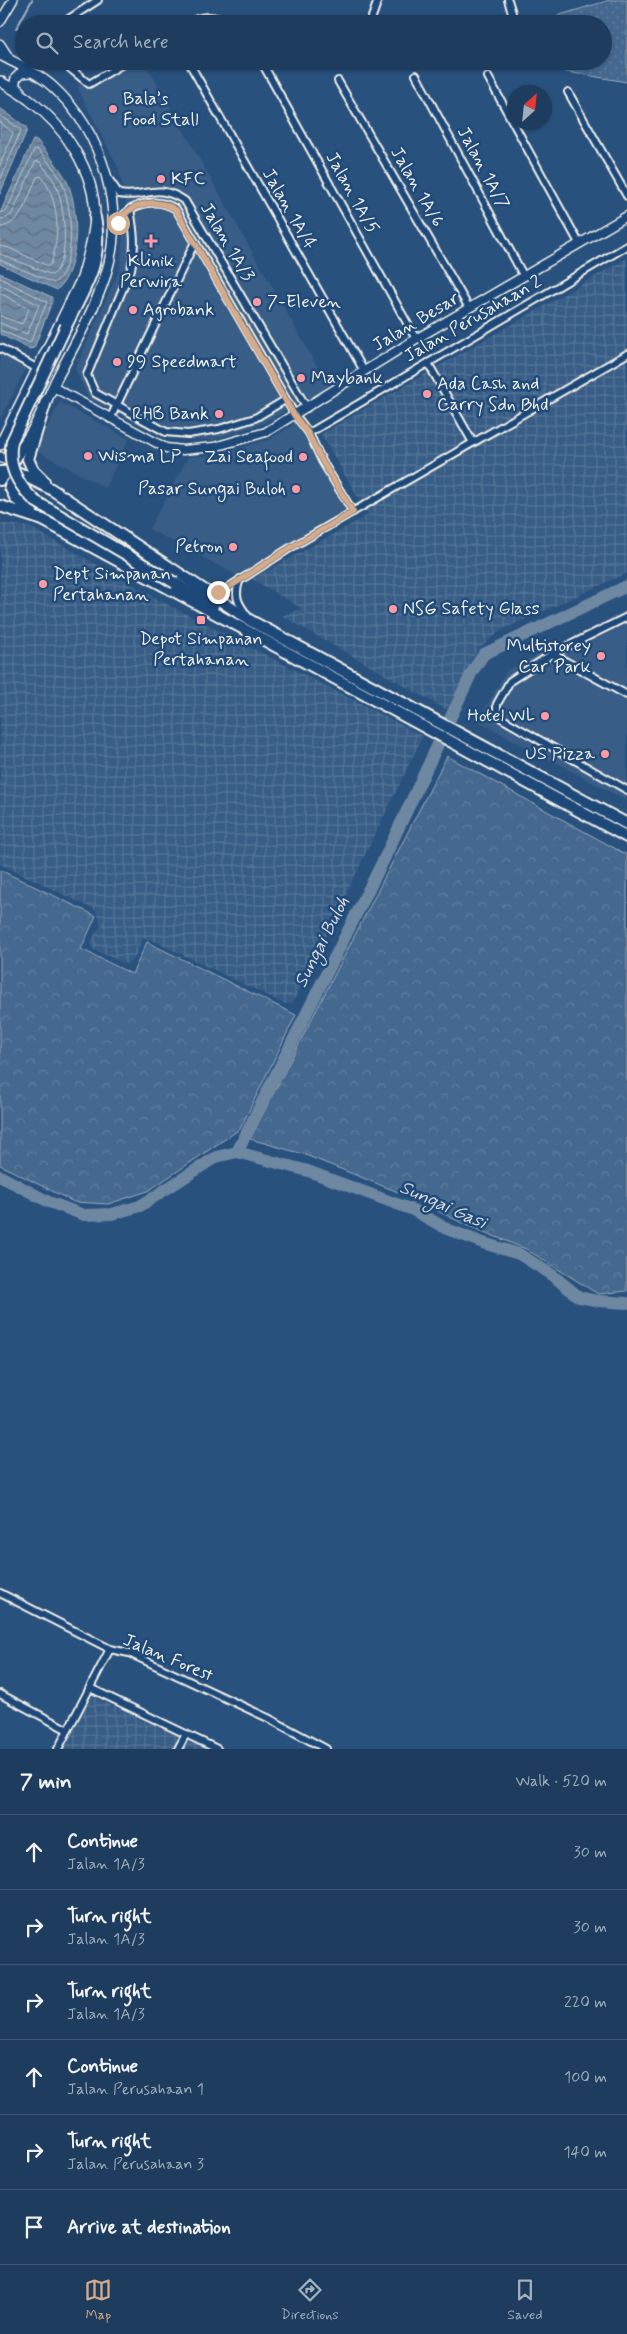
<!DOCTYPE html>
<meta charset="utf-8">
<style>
:root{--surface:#1e3d5e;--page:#264464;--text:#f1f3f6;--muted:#a1aebc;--line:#3c5673;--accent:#d6ab8b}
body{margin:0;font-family:Mynerve,sans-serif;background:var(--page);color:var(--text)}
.compass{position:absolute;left:507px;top:85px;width:45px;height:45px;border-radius:50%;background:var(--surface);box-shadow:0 1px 4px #0004;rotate:27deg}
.stop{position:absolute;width:15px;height:15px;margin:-11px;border:4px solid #d6ab8b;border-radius:50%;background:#fff}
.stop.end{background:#d6ab8b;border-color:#fff;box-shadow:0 1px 5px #0008}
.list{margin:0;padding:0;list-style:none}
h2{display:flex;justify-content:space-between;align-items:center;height:65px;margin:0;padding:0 20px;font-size:21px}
h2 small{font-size:16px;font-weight:400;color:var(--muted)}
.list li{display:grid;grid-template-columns:32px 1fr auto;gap:15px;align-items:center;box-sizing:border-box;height:75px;padding:0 20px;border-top:1px solid var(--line)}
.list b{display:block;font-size:19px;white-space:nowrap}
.list p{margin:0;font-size:16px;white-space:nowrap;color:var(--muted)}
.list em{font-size:16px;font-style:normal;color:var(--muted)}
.icon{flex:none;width:28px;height:28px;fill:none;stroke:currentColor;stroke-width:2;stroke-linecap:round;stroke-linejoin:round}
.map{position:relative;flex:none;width:627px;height:1749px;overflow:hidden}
.search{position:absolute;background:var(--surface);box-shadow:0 1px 4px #0004;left:15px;right:15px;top:15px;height:55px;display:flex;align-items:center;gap:12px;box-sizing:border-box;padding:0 18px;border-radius:28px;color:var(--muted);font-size:19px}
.sheet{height:515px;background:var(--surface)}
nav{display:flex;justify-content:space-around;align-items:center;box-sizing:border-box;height:70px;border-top:1px solid var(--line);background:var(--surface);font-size:14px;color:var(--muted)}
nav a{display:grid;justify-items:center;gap:2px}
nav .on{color:var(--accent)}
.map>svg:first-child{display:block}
.built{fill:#375d86}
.industrial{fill:url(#industrial-grid)}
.grass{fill:url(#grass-dots);stroke:#9cacbb}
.forest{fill:url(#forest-crowns);stroke:#9cacbb}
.water{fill:url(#water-waves);stroke:#a4b2be}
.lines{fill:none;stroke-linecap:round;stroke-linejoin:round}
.shore{stroke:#bec7cc;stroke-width:1}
.stream{stroke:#a4b2be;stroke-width:2}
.river{stroke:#6e88a2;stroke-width:12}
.minor-casing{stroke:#f4f1e8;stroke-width:10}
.tertiary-casing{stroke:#f4f1e8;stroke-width:11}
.secondary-casing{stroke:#f4f1e8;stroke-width:12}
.trunk-casing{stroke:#f4f1e8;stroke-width:14}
.minor{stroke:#1f4a7a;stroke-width:6}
.tertiary{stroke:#1f4a7a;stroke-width:8}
.secondary{stroke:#1f4a7a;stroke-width:9}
.trunk{stroke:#1f4a7a;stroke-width:10}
.trunk-bridge-casing{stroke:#f4f1e8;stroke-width:14;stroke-linecap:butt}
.trunk-bridge{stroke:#1f4a7a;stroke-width:10}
.route{stroke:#d6ab8b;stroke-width:6}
.poi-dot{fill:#ff9aa2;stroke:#1f4a7a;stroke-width:2}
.labels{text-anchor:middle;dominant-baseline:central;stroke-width:5;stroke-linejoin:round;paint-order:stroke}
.poi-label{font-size:18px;fill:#f4f1e8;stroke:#1f4a7a;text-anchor:start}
.street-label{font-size:18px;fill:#f4f1e8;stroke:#1f4a7a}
.water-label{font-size:19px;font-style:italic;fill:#d9dcda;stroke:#1f4a7a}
</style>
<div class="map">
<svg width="627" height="1749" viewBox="0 0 627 1749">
<defs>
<pattern id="industrial-grid" width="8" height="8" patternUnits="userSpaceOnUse" patternTransform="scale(1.25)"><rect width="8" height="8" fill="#375d86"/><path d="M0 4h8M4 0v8" fill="none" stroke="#557597"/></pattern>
<pattern id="grass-dots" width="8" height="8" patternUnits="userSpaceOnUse" patternTransform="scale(1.25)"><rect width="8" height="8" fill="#45688e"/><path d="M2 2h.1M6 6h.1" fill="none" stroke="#607e9e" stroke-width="1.8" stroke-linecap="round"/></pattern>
<pattern id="forest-crowns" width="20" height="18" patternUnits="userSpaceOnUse" patternTransform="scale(1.25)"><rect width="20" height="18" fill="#45688e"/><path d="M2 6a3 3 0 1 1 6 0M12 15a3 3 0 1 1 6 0" fill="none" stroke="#607e9e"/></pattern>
<pattern id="water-waves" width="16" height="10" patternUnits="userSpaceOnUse" patternTransform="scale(1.25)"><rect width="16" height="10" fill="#6e88a2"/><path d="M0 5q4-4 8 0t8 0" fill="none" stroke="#5f6e7d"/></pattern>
</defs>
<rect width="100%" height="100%" fill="#28517e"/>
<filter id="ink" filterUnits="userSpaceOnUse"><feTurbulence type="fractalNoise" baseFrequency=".02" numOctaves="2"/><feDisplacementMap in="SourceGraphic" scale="10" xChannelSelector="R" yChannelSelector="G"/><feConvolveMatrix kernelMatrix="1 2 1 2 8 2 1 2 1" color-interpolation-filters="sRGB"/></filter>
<g filter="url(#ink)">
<g class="built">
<polygon points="118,61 144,61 329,387 264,423 213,440 165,438 88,398 75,369 120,268 126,200 118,167 77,87"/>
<polygon points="0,351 27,367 0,419"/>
<polygon points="60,402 129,439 105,488 35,450"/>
<polygon points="297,423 307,435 349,511 236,575 149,529 188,457 217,455 270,439"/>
<polygon points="627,610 627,801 478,721 507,670"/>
</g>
<g class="industrial">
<polygon points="627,258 627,573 502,630 478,649 447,710 282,616 301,608 252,579 368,515 321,434"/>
<polygon points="0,523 30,527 161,601 423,736 293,1003 285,1004 152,940 143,939 133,961 126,964 92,949 92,939 101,925 96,910 0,864"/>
<polygon points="91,1696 207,1749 64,1749"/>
</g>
<polygon class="grass" points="610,0 627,0 627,82 502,61 603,61 603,24 530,24"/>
<g class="forest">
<polygon points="447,756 627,855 627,1291 598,1294 526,1249 464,1224 408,1196 303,1154 250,1139"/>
<polygon points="0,870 96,916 81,949 132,974 147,942 296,1015 240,1129 148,1191 108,1204 74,1202 0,1165"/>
</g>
<g class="water">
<polygon points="0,108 26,127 27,130 0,194"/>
<path d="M33,140H37C46,152 57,164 65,177C80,204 81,268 57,290L0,264V213Z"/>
<polygon points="0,273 52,297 52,302 34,348 29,349 0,334"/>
</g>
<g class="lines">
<g class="shore">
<polyline points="0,115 21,130 0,181"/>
<polyline points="0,122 13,133 0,165"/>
<path d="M0,213L7,210L34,150L37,149C45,158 55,169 61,180C72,203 78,267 54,283L0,260"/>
<path d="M0,219L6,218L12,214L35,162L39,161C44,168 51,175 55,183C64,201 72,263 52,275L0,254"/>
<path d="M0,227C22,226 29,194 37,177L41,176C60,201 60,235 51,264L48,266L9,248L0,246"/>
<polyline points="0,278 47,302 30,343 0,330"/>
<polyline points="0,285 39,305 27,334 0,323"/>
<polyline points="0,293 29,309 22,324 0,316"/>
</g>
<polyline class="stream" points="16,29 32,0"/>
<g class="river">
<polyline points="237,1152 308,1171 413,1210 447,1229 483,1243 519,1254 551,1274 579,1297 598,1301 627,1303"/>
<polyline points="0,1176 49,1202 84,1215 112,1214 140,1206 216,1157 237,1152 385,857 472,672 484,654 627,586"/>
</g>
<defs>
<g id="minor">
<polyline points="508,0 512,13"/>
<polyline points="372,17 378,0"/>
<polyline points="61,24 98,0"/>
<path d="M187,24C202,14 216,15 231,24"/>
<polyline points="61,61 89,84 128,61"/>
<polyline points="188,61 364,371"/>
<polyline points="261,61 416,339"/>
<polyline points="416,75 523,275"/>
<polyline points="488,77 579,243"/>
<polyline points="338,81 469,308"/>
<polyline points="568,92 627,196"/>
<path d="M110,181L119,194C147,199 154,181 185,201L307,408"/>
<path d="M130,209C134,232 136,246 131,269L87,375L95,393L166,432L188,434L219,429L255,418L285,400"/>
<path d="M115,230C123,205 154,195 176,209L295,415L309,433L322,461L353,512"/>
<polyline points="0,348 38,369"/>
<polyline points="428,363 472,441"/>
<polyline points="110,419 195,242"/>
<polyline points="309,433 627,246"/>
<path d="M240,579C234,595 237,602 247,615"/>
<polyline points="208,593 226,589 290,548 627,354"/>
<polyline points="627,617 552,654 510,681 497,704 497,712 501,718 627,790"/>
<polyline points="552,654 627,695"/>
<polyline points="0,1593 110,1649 129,1653 268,1718 326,1749"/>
<polyline points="90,1688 217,1749"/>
<polyline points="0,1694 68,1730"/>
<polyline points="58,1749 110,1649"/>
<polyline points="178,1749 186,1734"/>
</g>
<g id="tertiary">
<polyline points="0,22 13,0"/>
<polyline points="0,44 11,61"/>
<polyline points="53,387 166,448 183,450 214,447 266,432 416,339 627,216"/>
</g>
<g id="secondary">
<path d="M0,55C18,64 37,73 52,86C103,132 127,212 105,277C93,313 73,347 56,380C46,401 27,451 7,460L0,457"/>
<path d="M0,81C9,87 20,93 29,100C65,126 95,172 95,217C94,238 87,259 82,278L0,445"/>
<polyline points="20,91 14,86 16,78 21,73 31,72"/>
</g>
<g id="trunk">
<path d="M66,326C85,287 104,262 95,217"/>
<polyline points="0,472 17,472 51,489 251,621 627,824"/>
<polyline points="25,475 15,478 10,487 16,499 32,512"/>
<polyline points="0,480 8,471 22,447"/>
<polyline points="44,481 33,470 28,459 46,401"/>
<polyline points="0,506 43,520 627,837"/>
<polyline points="175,583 213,606"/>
</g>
</defs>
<use href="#minor" class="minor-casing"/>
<use href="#tertiary" class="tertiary-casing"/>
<use href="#secondary" class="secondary-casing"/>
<use href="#trunk" class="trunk-casing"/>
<use href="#minor" class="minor"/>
<use href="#tertiary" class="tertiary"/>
<use href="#secondary" class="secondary"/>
<use href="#trunk" class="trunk"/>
<defs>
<path id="trunk-bridge" d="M66,326L12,441C7,466 17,484 35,501L175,583"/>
</defs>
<use href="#trunk-bridge" class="trunk-bridge-casing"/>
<use href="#trunk-bridge" class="trunk-bridge"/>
</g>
</g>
<g class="lines" filter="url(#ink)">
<path class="route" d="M118,223C129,203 157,197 176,210L294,415L308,433L322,461L353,512L290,548L226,589L218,592"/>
</g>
<g class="poi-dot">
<circle cx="113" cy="109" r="5"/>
<circle cx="161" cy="179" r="5"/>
<path d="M148.5 233.5h5v5h5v5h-5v5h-5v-5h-5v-5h5z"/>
<circle cx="257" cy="302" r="5"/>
<circle cx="133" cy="310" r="5"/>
<circle cx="117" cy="362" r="5"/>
<circle cx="301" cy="378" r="5"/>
<circle cx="427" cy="394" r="5"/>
<circle cx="219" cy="414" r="5"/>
<circle cx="88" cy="456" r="5"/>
<circle cx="303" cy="457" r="5"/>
<circle cx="296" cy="489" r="5"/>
<circle cx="233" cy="547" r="5"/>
<circle cx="43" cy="584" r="5"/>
<circle cx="393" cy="609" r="5"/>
<rect x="196" y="615" width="10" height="10" rx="2.5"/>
<circle cx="601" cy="656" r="5"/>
<circle cx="545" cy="716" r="5"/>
<circle cx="605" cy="754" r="5"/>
</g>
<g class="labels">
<g class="poi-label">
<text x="123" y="99">Bala’s<tspan x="123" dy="21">Food Stall</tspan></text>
<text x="171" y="179">KFC</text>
<text x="151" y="261" text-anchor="middle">Klinik<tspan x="151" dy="21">Perwira</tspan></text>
<text x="267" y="302">7-Eleven</text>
<text x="143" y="310">Agrobank</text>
<text x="127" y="362">99 Speedmart</text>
<text x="311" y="378">Maybank</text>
<text x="437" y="384">Ada Cash and<tspan x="437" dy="21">Carry Sdn Bhd</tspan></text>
<text x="209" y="414" text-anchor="end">RHB Bank</text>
<text x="98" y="456">Wisma LP</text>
<text x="293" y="457" text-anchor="end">Zai Seafood</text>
<text x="286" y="489" text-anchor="end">Pasar Sungai Buloh</text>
<text x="223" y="547" text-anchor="end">Petron</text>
<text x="53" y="574">Dept Simpanan<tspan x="53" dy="21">Pertahanan</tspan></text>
<text x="403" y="609">NSG Safety Glass</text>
<text x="201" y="639" text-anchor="middle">Depot Simpanan<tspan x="201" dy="21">Pertahanan</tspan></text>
<text x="591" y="646" text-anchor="end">Multistorey<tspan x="591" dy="21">Car Park</tspan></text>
<text x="535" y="716" text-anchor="end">Hotel WL</text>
<text x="595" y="754" text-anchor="end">US Pizza</text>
</g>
<g class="street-label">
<text transform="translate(483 168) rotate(62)">Jalan 1A/7</text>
<text transform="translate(417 187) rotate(60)">Jalan 1A/6</text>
<text transform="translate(352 193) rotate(61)">Jalan 1A/5</text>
<text transform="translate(289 209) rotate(60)">Jalan 1A/4</text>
<text transform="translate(227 242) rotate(59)">Jalan 1A/3</text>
<text transform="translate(473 319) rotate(-30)">Jalan Perusahaan 2</text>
<text transform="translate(416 322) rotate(-31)">Jalan Besar</text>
<text transform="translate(168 1658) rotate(23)">Jalan Forest</text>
</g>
<g class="water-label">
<text transform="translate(322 942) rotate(-63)">Sungai Buloh</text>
<text transform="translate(443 1205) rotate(24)">Sungai Gasi</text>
</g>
</g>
</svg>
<svg class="compass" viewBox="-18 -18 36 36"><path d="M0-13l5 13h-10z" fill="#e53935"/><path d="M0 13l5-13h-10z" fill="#a1aebc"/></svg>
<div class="stop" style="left:118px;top:223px"></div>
<div class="stop end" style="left:218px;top:592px"></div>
<div class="search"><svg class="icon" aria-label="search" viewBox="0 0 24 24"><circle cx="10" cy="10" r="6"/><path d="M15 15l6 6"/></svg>Search here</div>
</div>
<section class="sheet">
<h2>7 min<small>Walk · 520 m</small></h2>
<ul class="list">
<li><svg class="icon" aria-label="ahead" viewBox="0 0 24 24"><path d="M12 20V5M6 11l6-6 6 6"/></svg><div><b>Continue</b><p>Jalan 1A/3</p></div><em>30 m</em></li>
<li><svg class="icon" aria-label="right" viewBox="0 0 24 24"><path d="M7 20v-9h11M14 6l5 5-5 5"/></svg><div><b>Turn right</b><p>Jalan 1A/3</p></div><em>30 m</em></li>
<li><svg class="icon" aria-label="right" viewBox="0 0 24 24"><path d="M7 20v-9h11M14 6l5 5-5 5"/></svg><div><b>Turn right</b><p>Jalan 1A/3</p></div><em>220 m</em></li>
<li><svg class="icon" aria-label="ahead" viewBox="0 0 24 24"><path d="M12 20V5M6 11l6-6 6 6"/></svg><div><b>Continue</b><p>Jalan Perusahaan 1</p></div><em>100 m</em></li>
<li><svg class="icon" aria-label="right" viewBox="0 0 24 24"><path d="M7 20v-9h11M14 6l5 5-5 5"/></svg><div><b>Turn right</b><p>Jalan Perusahaan 3</p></div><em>140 m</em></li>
<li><svg class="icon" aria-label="arrive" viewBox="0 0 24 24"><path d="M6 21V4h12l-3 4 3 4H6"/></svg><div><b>Arrive at destination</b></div></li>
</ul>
</section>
<nav>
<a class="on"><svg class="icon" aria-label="map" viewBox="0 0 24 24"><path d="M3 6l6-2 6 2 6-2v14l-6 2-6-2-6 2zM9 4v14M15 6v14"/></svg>Map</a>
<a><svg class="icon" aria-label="directions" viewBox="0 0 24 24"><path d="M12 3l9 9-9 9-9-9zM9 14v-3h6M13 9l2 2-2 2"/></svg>Directions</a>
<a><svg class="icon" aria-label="saved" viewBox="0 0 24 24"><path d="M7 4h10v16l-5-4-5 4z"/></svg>Saved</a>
</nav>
